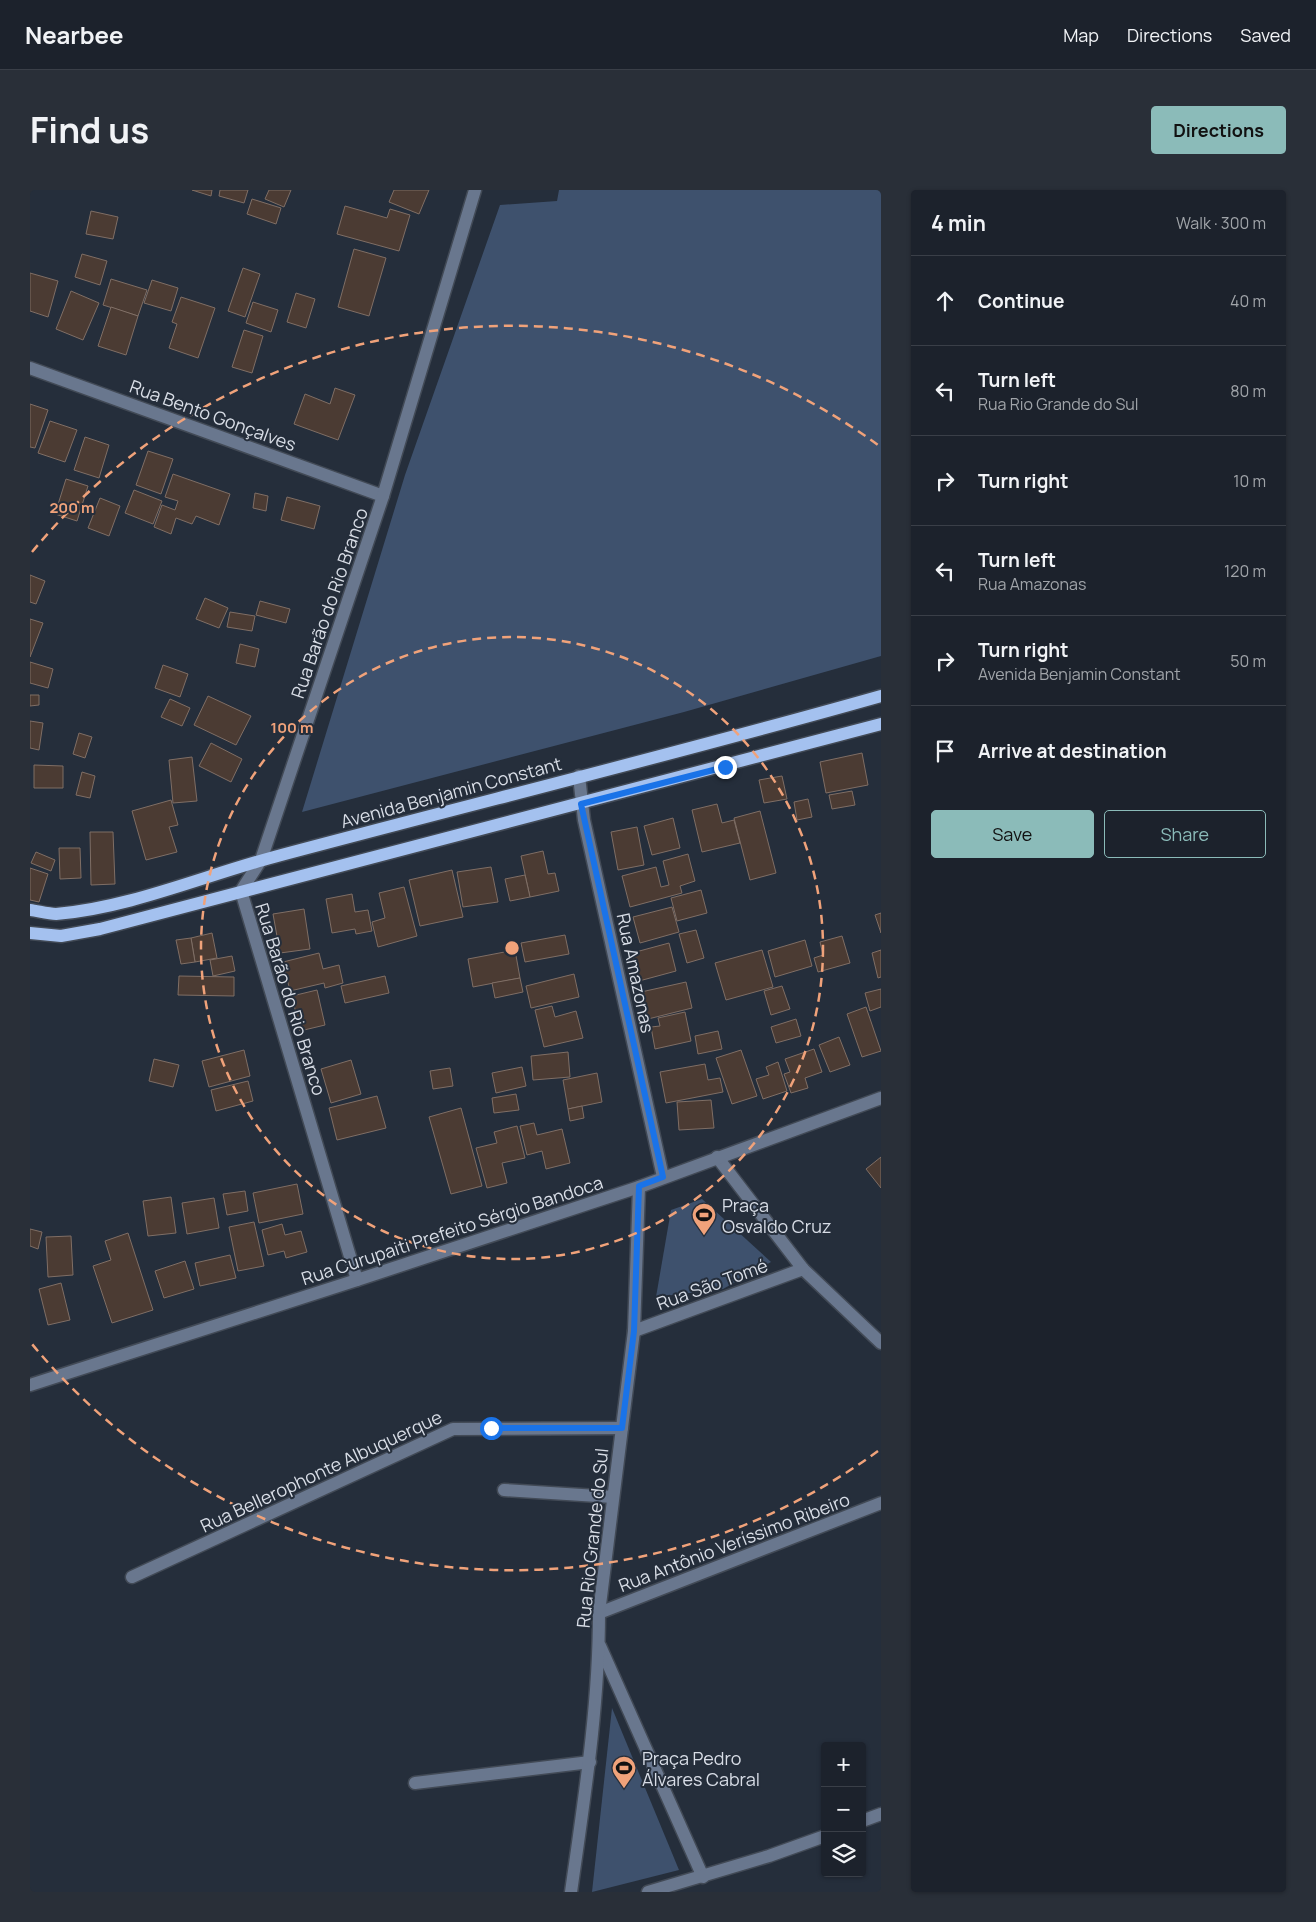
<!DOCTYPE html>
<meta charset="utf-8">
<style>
:root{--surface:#1c222c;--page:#292f38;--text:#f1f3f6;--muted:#a0a4a9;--line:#3a3f48;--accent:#8bbbb9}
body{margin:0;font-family:Manrope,sans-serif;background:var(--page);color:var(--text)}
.controls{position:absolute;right:15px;bottom:15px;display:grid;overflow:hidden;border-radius:5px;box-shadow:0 1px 4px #0004}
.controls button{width:45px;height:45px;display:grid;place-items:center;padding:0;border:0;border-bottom:1px solid var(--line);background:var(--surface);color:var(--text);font:25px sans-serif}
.stop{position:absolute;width:15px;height:15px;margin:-11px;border:4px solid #1a73e8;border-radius:50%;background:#fff}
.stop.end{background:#1a73e8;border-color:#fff;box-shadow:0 1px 5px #0008}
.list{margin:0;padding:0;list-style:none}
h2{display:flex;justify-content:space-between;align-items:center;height:65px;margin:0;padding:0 20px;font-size:21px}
h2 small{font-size:16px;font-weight:400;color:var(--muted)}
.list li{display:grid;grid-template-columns:32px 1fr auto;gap:15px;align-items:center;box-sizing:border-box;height:90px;padding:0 20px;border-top:1px solid var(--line)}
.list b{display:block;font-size:19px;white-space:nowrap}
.list p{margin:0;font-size:16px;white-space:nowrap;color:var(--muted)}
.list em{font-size:16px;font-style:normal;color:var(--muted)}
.actions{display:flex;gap:10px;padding:15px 20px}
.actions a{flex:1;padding:11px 0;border:1px solid var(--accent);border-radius:5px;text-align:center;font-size:18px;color:var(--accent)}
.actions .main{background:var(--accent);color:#111}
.icon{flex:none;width:28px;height:28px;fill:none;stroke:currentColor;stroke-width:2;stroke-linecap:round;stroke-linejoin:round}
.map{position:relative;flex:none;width:851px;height:1702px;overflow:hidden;border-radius:5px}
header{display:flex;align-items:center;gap:30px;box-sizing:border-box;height:70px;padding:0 25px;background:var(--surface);border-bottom:1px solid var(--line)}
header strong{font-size:24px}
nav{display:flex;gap:28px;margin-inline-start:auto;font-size:18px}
.intro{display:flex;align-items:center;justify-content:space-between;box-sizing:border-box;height:120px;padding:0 30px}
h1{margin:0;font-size:35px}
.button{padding:12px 22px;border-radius:5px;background:var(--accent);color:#111;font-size:18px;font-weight:700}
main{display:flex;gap:30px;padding:0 30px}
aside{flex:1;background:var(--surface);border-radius:5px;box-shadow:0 1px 4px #0004}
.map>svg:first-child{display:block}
.green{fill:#3e516d}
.building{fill:#4b3b33;stroke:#7f6e65}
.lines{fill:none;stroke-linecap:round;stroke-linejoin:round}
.minor-casing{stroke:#424a56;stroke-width:15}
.major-casing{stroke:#424a56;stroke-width:15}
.minor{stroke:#69778e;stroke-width:12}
.major{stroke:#a4c1ef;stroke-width:12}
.route{stroke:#1a73e8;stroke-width:6}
.ring{fill:none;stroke:#f0a27a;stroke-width:2.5;stroke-dasharray:9 6}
.labels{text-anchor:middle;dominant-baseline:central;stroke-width:4;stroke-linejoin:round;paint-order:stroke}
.street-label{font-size:18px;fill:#d8dde6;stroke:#252e3b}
.poi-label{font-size:18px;fill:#d8dde6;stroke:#252e3b;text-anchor:start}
.centre{fill:#f0a27a;stroke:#252e3b;stroke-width:2.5}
.ring-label{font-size:15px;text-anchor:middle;font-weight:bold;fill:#f0a27a;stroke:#252e3b;stroke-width:4;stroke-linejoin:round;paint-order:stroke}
</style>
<header>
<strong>Nearbee</strong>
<nav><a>Map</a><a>Directions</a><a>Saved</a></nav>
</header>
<div class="intro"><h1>Find us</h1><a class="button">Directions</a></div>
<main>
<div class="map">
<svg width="851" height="1702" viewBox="0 0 851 1702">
<rect width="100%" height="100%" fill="#252e3b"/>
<g class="green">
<polygon points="529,0 851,0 851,466 654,522 272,622 375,285 470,15 527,11"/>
<polygon points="672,1009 741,1072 693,1099 626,1107 641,1020"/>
<polygon points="582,1518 649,1680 562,1702"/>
</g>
<g class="building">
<polygon points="162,0 182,0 181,6"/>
<polygon points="190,0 218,0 214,13 189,6"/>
<polygon points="239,0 261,0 254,17 235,9"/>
<polygon points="364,0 399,0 389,24 359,12"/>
<polygon points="222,9 251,18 246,34 217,24"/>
<polygon points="315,16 357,28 360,19 380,25 369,61 307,44"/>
<polygon points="61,21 88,27 83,49 56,44"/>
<polygon points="324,59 356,68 339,126 308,117"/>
<polygon points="52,64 77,71 70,95 45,87"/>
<polygon points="213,78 230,84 215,127 198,121"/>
<polygon points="0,83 28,91 18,127 0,121"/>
<polygon points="81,89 117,100 108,126 73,115"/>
<polygon points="122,90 148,98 141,121 114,113"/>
<polygon points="41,101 69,113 53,150 26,139"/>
<polygon points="266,103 285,109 276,138 257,132"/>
<polygon points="151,107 185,118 168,168 139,158 147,134 142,132"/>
<polygon points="223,112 248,120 241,142 216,133"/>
<polygon points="81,117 108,126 96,165 68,156"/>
<polygon points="214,140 233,146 222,183 202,177"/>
<polygon points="305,198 325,205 308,250 264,234 275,204 300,214"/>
<polygon points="0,214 18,220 5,258 0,257"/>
<polygon points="20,231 47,240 35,272 8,263"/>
<polygon points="55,247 79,255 69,288 44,280"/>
<polygon points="118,261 143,269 131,304 106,295"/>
<polygon points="143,284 200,304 189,335 166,326 162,334 146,328 141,344 124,337 132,315 145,320 148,311 135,307"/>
<polygon points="36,289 58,296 47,331 25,324"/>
<polygon points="104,300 132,311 123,334 95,323"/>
<polygon points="225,303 238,306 236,321 223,318"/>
<polygon points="257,307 290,316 284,339 251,330"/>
<polygon points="70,308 90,316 79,346 58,338"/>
<polygon points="0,385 15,391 6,414 0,412"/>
<polygon points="175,408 198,418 189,438 166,429"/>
<polygon points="230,411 260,419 256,433 226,425"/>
<polygon points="200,422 225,426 222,441 197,437"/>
<polygon points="0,429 13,433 0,467"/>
<polygon points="210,454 229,459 225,477 206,473"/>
<polygon points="0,472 23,479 18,498 0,493"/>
<polygon points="133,475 158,484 150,507 125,498"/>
<polygon points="0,505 9,505 9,515 0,516"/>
<polygon points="178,506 221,526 206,555 164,535"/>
<polygon points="140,509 160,518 152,536 131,527"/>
<polygon points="0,531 13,533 9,560 0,558"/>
<polygon points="49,543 62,547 55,568 43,564"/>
<polygon points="181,553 212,569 201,592 169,576"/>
<polygon points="832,563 838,595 796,603 790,572"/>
<polygon points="162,567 167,611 143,613 139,570"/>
<polygon points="4,575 33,576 33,598 4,598"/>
<polygon points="52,582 65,586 60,608 46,605"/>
<polygon points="752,586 757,609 734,613 729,590"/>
<polygon points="822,601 825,615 802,619 799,605"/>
<polygon points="778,609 782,627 767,630 764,612"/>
<polygon points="141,610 148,635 139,637 147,662 116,670 102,621"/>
<polygon points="687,614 692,633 704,630 710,653 672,662 662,620"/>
<polygon points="730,621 746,683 720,690 704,628"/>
<polygon points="643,628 650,658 622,665 614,636"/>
<polygon points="607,637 614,675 588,680 581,642"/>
<polygon points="60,642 83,642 85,694 61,695"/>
<polygon points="29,658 50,658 51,688 30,689"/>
<polygon points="513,661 518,684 525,683 529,701 500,707 491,666"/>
<polygon points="6,662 25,670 21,681 1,673"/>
<polygon points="658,664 665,691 650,696 652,703 600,717 592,686 626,677 631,697 639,695 633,671"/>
<polygon points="461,677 468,712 433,717 427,682"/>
<polygon points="0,678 18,684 9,712 0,710"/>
<polygon points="422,680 433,727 390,736 379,690"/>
<polygon points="495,685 500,707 480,711 475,689"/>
<polygon points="374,697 387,746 348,757 342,732 355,728 349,703"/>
<polygon points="671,700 677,723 647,731 641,708"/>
<polygon points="322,704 325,722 338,720 342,741 326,744 325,739 302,743 296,709"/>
<polygon points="642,717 649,742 610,753 603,727"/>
<polygon points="274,719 280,759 250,763 243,724"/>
<polygon points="851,723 851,743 845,725"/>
<polygon points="666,740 674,768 657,773 649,744"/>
<polygon points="182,743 187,768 165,772 161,748"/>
<polygon points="535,745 539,764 495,772 491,753"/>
<polygon points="812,746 820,773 788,782 784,768 793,765 790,752"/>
<polygon points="161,748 165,772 151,774 146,750"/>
<polygon points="775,750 782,776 745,787 738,761"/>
<polygon points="639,753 646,781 609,791 602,763"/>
<polygon points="485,760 490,788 443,797 438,769"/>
<polygon points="732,760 743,797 696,810 685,773"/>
<polygon points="851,760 851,787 848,788 842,763"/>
<polygon points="289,763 293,779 309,775 313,793 295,798 294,793 260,801 253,772"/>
<polygon points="202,766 205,781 183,786 180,770"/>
<polygon points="544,784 549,807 501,818 496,796"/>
<polygon points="149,786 204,787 204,806 148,805"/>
<polygon points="355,786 359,803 315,813 311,796"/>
<polygon points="490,788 493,802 465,808 462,793"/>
<polygon points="656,792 662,818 618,829 611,802"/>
<polygon points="752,796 760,819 741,825 734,801"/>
<polygon points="851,799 851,817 840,821 835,803"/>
<polygon points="287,800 295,835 270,841 262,806"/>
<polygon points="522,816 525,827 546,821 553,848 514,857 505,820"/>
<polygon points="836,817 851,861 832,867 817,824"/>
<polygon points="655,822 661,851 625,859 621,837 630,836 628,828"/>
<polygon points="766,829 771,846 746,853 741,837"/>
<polygon points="688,841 692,859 668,864 665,846"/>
<polygon points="809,847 820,875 800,882 789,855"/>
<polygon points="784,859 792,882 775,888 778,898 761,903 754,884 760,882 755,869"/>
<polygon points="214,860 220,886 179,897 172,871"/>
<polygon points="711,860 727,906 702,914 686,868"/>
<polygon points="538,862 540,887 503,890 501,866"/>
<polygon points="124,869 149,875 143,897 119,891"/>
<polygon points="321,870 331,904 301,913 291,879"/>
<polygon points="748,872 757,901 733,909 726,889 739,885 736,877"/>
<polygon points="675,874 678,890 690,888 693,902 636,913 630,882"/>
<polygon points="492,877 496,896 466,903 462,883"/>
<polygon points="420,878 423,896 403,899 400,881"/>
<polygon points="567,883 572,912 538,919 533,890"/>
<polygon points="218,891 223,911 186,921 181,900"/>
<polygon points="486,904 489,920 464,923 462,908"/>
<polygon points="347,906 356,938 307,950 299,918"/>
<polygon points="681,910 684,938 649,940 647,912"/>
<polygon points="552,916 554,928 540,931 538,919"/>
<polygon points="431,918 452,996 421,1004 399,927"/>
<polygon points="504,933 507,945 532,939 540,973 516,979 512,961 497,965 490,936"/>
<polygon points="487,936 495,968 472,973 477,993 457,998 446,958 467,953 464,942"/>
<polygon points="851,967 851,998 836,979"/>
<polygon points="267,994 273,1024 229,1033 223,1003"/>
<polygon points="215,1001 218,1021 197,1025 193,1004"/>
<polygon points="141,1007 146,1043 118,1046 113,1011"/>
<polygon points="184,1008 189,1038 157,1044 152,1013"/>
<polygon points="224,1032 234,1076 208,1081 199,1037"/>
<polygon points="252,1034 255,1045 271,1041 277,1062 256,1068 254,1061 238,1065 232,1040"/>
<polygon points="0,1039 12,1042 8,1059 0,1056"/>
<polygon points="98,1043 123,1120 82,1133 63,1076 81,1070 75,1051"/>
<polygon points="41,1046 43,1085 18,1087 16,1047"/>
<polygon points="200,1065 206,1088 170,1096 165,1073"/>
<polygon points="155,1071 164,1099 134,1108 125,1081"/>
<polygon points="31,1093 40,1130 18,1135 9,1099"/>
</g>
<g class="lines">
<defs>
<g id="minor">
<polyline points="0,178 353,306"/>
<polyline points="549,586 554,630 633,987"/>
<polyline points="687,967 773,1079 851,1153"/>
<polyline points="327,1090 211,701 231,670 353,306 445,0"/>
<polyline points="604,1141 773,1079"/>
<polyline points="0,1195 327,1090 609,997 851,908"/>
<polyline points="474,1300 583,1307"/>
<polyline points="102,1387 423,1239 592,1238"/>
<polyline points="569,1423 851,1313"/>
<polyline points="570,1456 673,1687"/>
<polyline points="385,1593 560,1572"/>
<polyline points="832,1631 851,1624"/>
<path d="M541,1702C554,1610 569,1517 569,1423L604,1141L609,997"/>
<polyline points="618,1702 739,1666 795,1646"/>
</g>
<g id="major">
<path d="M0,720C8,721 18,724 26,724C99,718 173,686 244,667C446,613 650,563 851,506"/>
<polyline points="0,743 31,746 70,739 851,534"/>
</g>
</defs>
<use href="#minor" class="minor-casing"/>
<use href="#major" class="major-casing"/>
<use href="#minor" class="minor"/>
<use href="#major" class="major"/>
</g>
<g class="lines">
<polyline class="route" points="461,1238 592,1238 604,1141 609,996 633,987 551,614 695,577"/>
</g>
<g class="ring">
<circle cx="482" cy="758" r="311"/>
<path d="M848 1261A622 622 0 0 1 2 1154M2 362A622 622 0 0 1 848 255"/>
</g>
<defs>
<symbol id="stadium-pin" viewBox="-11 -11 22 30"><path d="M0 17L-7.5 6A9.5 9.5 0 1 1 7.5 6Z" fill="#f0a27a" stroke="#252e3b"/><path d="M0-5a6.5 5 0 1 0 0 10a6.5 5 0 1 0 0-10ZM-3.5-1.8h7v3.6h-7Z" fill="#111"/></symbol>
</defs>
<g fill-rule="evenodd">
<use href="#stadium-pin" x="660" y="1011" width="28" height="38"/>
<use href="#stadium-pin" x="580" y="1564" width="28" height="38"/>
</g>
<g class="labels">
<g class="street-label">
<text transform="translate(183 225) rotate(20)">Rua Bento Gonçalves</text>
<text transform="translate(299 413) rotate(-71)">Rua Barão do Rio Branco</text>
<text transform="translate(421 602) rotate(-15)">Avenida Benjamin Constant</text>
<text transform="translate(606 783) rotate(78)">Rua Amazonas</text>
<text transform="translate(261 809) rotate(73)">Rua Barão do Rio Branco</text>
<text transform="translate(422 1040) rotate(-18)">Rua Curupaiti Prefeito Sérgio Bandoca</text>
<text transform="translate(682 1094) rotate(-20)">Rua São Tomé</text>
<text transform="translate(291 1281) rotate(-25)">Rua Bellerophonte Albuquerque</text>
<text transform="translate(562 1348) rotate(-84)">Rua Rio Grande do Sul</text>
<text transform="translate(704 1352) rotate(-21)">Rua Antônio Veríssimo Ribeiro</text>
</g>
<g class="poi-label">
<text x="692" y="1015">Praça<tspan x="692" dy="21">Osvaldo Cruz</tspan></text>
<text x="612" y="1568">Praça Pedro<tspan x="612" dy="21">Álvares Cabral</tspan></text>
</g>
</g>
<circle cx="482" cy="758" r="8" class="centre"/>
<g class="ring-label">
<text x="42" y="323">200 m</text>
<text x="262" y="543">100 m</text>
</g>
</svg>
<div class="controls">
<button>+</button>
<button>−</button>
<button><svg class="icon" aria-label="layers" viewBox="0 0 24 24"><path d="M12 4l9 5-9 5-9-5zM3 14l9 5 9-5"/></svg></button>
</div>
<div class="stop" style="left:461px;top:1238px"></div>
<div class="stop end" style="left:695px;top:577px"></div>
</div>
<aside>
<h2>4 min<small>Walk · 300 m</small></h2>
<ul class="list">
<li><svg class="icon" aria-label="ahead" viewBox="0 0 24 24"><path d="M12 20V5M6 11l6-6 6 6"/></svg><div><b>Continue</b></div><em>40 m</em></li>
<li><svg class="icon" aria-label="left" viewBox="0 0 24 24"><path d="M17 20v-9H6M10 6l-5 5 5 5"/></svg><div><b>Turn left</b><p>Rua Rio Grande do Sul</p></div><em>80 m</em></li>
<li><svg class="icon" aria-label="right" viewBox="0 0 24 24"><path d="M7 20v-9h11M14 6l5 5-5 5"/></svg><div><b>Turn right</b></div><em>10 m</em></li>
<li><svg class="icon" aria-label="left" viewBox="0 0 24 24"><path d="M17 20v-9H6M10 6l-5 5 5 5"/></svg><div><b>Turn left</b><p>Rua Amazonas</p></div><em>120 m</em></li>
<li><svg class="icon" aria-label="right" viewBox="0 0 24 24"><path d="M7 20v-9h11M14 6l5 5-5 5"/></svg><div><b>Turn right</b><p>Avenida Benjamin Constant</p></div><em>50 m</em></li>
<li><svg class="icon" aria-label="arrive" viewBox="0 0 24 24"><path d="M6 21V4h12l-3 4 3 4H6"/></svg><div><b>Arrive at destination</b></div></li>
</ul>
<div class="actions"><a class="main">Save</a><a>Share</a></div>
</aside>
</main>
